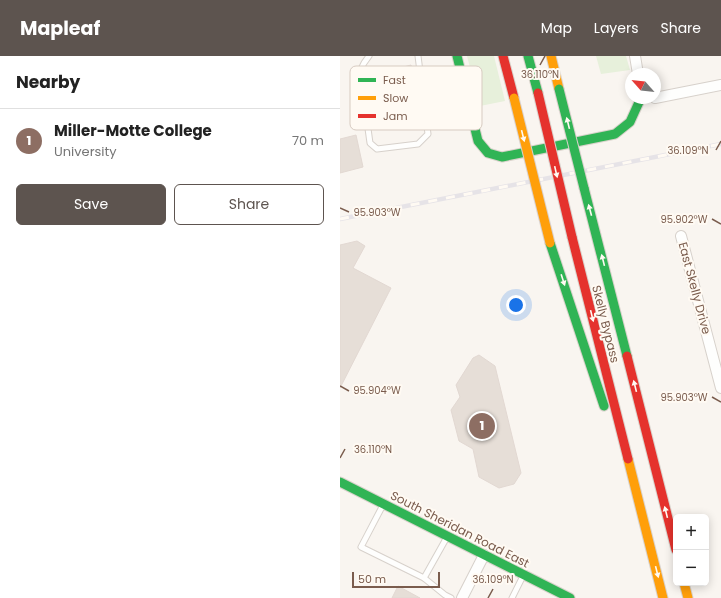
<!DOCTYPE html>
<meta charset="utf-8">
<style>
:root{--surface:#fff;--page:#f2f2f2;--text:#222;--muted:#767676;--line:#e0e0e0;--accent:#5d544f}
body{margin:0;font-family:Poppins,sans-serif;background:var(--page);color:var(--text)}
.controls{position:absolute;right:12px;bottom:12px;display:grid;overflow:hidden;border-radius:6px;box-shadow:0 2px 10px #0003}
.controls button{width:36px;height:36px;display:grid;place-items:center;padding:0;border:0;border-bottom:1px solid var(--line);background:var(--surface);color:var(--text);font:20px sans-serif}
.compass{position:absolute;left:285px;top:12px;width:36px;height:36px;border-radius:50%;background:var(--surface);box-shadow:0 2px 10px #0003;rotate:297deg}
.scale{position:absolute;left:12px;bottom:10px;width:88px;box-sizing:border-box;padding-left:4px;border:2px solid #7a5c4d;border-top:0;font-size:11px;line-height:14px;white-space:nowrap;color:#7a5c4d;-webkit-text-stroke:3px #fffaf3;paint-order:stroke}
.you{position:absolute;left:176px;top:249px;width:14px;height:14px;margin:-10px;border:3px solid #fff;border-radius:50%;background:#1a73e8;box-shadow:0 0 0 6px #1a73e833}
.badge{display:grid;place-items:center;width:26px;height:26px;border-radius:50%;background:var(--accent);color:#fff;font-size:13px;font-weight:700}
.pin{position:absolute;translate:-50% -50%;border:2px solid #fff;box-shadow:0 1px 4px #0006}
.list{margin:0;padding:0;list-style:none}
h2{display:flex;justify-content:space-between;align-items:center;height:52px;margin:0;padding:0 16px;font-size:17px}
h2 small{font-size:13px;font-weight:400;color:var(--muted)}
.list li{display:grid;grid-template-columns:26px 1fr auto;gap:12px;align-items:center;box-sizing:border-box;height:64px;padding:0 16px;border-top:1px solid var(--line)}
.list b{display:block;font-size:15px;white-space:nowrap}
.list p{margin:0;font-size:13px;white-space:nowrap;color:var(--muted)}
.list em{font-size:13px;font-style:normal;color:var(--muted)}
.actions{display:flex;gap:8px;padding:12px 16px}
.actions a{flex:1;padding:9px 0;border:1px solid var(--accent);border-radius:6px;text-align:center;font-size:14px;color:var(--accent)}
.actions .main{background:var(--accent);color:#fff}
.map{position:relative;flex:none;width:381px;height:542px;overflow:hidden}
header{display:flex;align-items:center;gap:24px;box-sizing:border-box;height:56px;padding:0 20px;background:var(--accent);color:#fff}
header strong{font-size:19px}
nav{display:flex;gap:22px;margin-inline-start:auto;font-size:14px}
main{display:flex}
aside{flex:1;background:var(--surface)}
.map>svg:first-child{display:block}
.green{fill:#e7f0db}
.building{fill:#e6ded7;stroke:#e2d8d2}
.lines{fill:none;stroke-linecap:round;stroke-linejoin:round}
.lane-casing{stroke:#d7d1cb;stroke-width:7}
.street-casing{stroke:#d7d1cb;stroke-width:12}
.fast-casing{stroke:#d9d2cb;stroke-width:11}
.slow-casing{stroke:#d9d2cb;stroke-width:11}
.jam-casing{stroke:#d9d2cb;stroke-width:11}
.lane{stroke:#fefefd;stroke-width:5}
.street{stroke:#fefefd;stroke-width:10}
.fast{stroke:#30b455;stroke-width:9}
.slow{stroke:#ff9f0a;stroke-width:9}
.jam{stroke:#e5322d;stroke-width:9}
.rail-casing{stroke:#e6e3e7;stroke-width:4.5}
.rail{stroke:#fffaf3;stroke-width:3;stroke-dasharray:9;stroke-linecap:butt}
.fast-bridge-casing{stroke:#dad1cc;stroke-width:11;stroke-linecap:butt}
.slow-bridge-casing{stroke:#dad1cc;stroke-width:11;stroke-linecap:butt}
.jam-bridge-casing{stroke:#dad1cc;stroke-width:11;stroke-linecap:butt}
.fast-bridge{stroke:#30b455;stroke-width:9}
.slow-bridge{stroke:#ff9f0a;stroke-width:9}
.jam-bridge{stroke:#e5322d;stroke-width:9}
.oneway{fill:#fffaf3}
.ticks{fill:none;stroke:#7a5c4d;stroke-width:1.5}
.labels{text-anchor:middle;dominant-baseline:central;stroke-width:4;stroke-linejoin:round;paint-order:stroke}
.street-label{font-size:12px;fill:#7a5c4d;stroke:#fffaf3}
.key{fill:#fffaf3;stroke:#d7cbc1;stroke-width:1}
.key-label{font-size:11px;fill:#7a5c4d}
.ticks-label{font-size:10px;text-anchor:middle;fill:#7a5c4d;stroke:#fffaf3;stroke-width:4;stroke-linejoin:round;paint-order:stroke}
</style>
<header>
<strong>Mapleaf</strong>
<nav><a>Map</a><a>Layers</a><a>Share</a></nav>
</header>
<main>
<aside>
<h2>Nearby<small></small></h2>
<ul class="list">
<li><span class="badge" style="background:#8d6e63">1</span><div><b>Miller-Motte College</b><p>University</p></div><em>70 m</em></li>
</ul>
<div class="actions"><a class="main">Save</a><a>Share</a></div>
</aside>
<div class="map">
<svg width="381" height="542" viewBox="0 0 381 542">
<rect width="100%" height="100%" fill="#f9f5f0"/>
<g class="green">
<polygon points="127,0 154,0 165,45 140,50"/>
<polygon points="256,0 286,0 290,14 261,18"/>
</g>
<g class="building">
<polygon points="71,9 81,56 46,66 34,19"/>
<polygon points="16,79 23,111 0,117 0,83"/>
<polygon points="17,185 25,190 13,212 51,232 0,332 0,189"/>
<polygon points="139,299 155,310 181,417 174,428 159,432 139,421 133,393 119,385 111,354 120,341 116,329 133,302"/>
<polygon points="58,530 80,542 52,542"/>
</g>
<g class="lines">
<defs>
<g id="lane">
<polyline points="29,0 24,7 20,15 30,87 37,93 78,88 88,78 78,0"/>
<polyline points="43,449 21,491 84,522 107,481"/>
<polyline points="84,522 105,539 111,542"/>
<polyline points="172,542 183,520"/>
</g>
<g id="street">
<polyline points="295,0 298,18"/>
<polyline points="315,42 381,29"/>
<polyline points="341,180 381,332"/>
<polyline points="122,542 144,499"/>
</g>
<g id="fast">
<polyline points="117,0 138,85 148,97 162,101 275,78 290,66 300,44"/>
<polyline points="188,0 198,37"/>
<polyline points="244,132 287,300"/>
<polyline points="210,187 264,350"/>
<polyline points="0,426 230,542"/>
</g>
<g id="slow">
<polyline points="211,0 219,33"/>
<polyline points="288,403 323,542"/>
<polyline points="344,527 348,542"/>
</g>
<g id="jam">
<polyline points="163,0 174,42"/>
<polyline points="232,181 288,403"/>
<polyline points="287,300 336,494"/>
</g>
</defs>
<use href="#lane" class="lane-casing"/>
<use href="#street" class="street-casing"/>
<use href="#fast" class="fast-casing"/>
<use href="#slow" class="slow-casing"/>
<use href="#jam" class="jam-casing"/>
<use href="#lane" class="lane"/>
<use href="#street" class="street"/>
<use href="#fast" class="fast"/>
<use href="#slow" class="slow"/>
<use href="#jam" class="jam"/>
<defs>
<polyline id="rail" points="0,163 381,88"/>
</defs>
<use href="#rail" class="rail-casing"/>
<use href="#rail" class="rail"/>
<defs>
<polyline id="fast-bridge" points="219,33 244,132"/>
<polyline id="slow-bridge" points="174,42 210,187"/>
<polyline id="jam-bridge" points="198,37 232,181"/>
</defs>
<use href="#fast-bridge" class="fast-bridge-casing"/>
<use href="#slow-bridge" class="slow-bridge-casing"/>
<use href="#jam-bridge" class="jam-bridge-casing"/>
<use href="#fast-bridge" class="fast-bridge"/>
<use href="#slow-bridge" class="slow-bridge"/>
<use href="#jam-bridge" class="jam-bridge"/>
</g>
<defs><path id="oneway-solid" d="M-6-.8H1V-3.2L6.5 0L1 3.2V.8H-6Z"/></defs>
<g class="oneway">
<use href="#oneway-solid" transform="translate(228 67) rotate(-104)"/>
<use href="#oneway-solid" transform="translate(183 80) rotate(76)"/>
<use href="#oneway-solid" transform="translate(216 116) rotate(77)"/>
<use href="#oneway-solid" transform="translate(250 154) rotate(-105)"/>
<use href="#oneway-solid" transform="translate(263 204) rotate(-104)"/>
<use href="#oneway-solid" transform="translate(223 224) rotate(72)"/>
<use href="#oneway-solid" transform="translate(252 260) rotate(76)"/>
<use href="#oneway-solid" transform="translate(295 330) rotate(-104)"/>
<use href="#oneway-solid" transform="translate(326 456) rotate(-104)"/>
<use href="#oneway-solid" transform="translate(317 516) rotate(76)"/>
</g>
<path class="ticks" d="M200,9L205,0M376,94L381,85M0,152L9,156M372,163L381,168M0,330L9,335M372,341L381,346M0,402L5,393M148,542L153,533"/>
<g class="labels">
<g class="street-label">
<text transform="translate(355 232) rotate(75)">East Skelly Drive</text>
<text transform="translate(266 268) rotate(76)">Skelly Bypass</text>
<text transform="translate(120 473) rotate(27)">South Sheridan Road East</text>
</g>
</g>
<rect x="10" y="10" width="132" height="64" rx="6" class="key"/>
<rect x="18" y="22" width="18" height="4" fill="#30b455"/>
<rect x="18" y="40" width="18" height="4" fill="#ff9f0a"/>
<rect x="18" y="58" width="18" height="4" fill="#e5322d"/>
<g class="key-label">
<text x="43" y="28">Fast</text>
<text x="43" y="46">Slow</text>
<text x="43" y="64">Jam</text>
</g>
<g class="ticks-label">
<text x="200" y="22">36.110°N</text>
<text x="348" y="98">36.109°N</text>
<text x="37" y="160">95.903°W</text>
<text x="344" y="167">95.902°W</text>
<text x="37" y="338">95.904°W</text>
<text x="344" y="345">95.903°W</text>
<text x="33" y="397">36.110°N</text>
<text x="153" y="527">36.109°N</text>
</g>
</svg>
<div class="controls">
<button>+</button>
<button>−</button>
</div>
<svg class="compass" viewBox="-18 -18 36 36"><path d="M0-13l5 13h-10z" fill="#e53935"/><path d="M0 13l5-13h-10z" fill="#767676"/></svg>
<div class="scale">50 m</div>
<div class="you"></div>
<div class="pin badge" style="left:142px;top:370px;background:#8d6e63">1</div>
</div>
</main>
